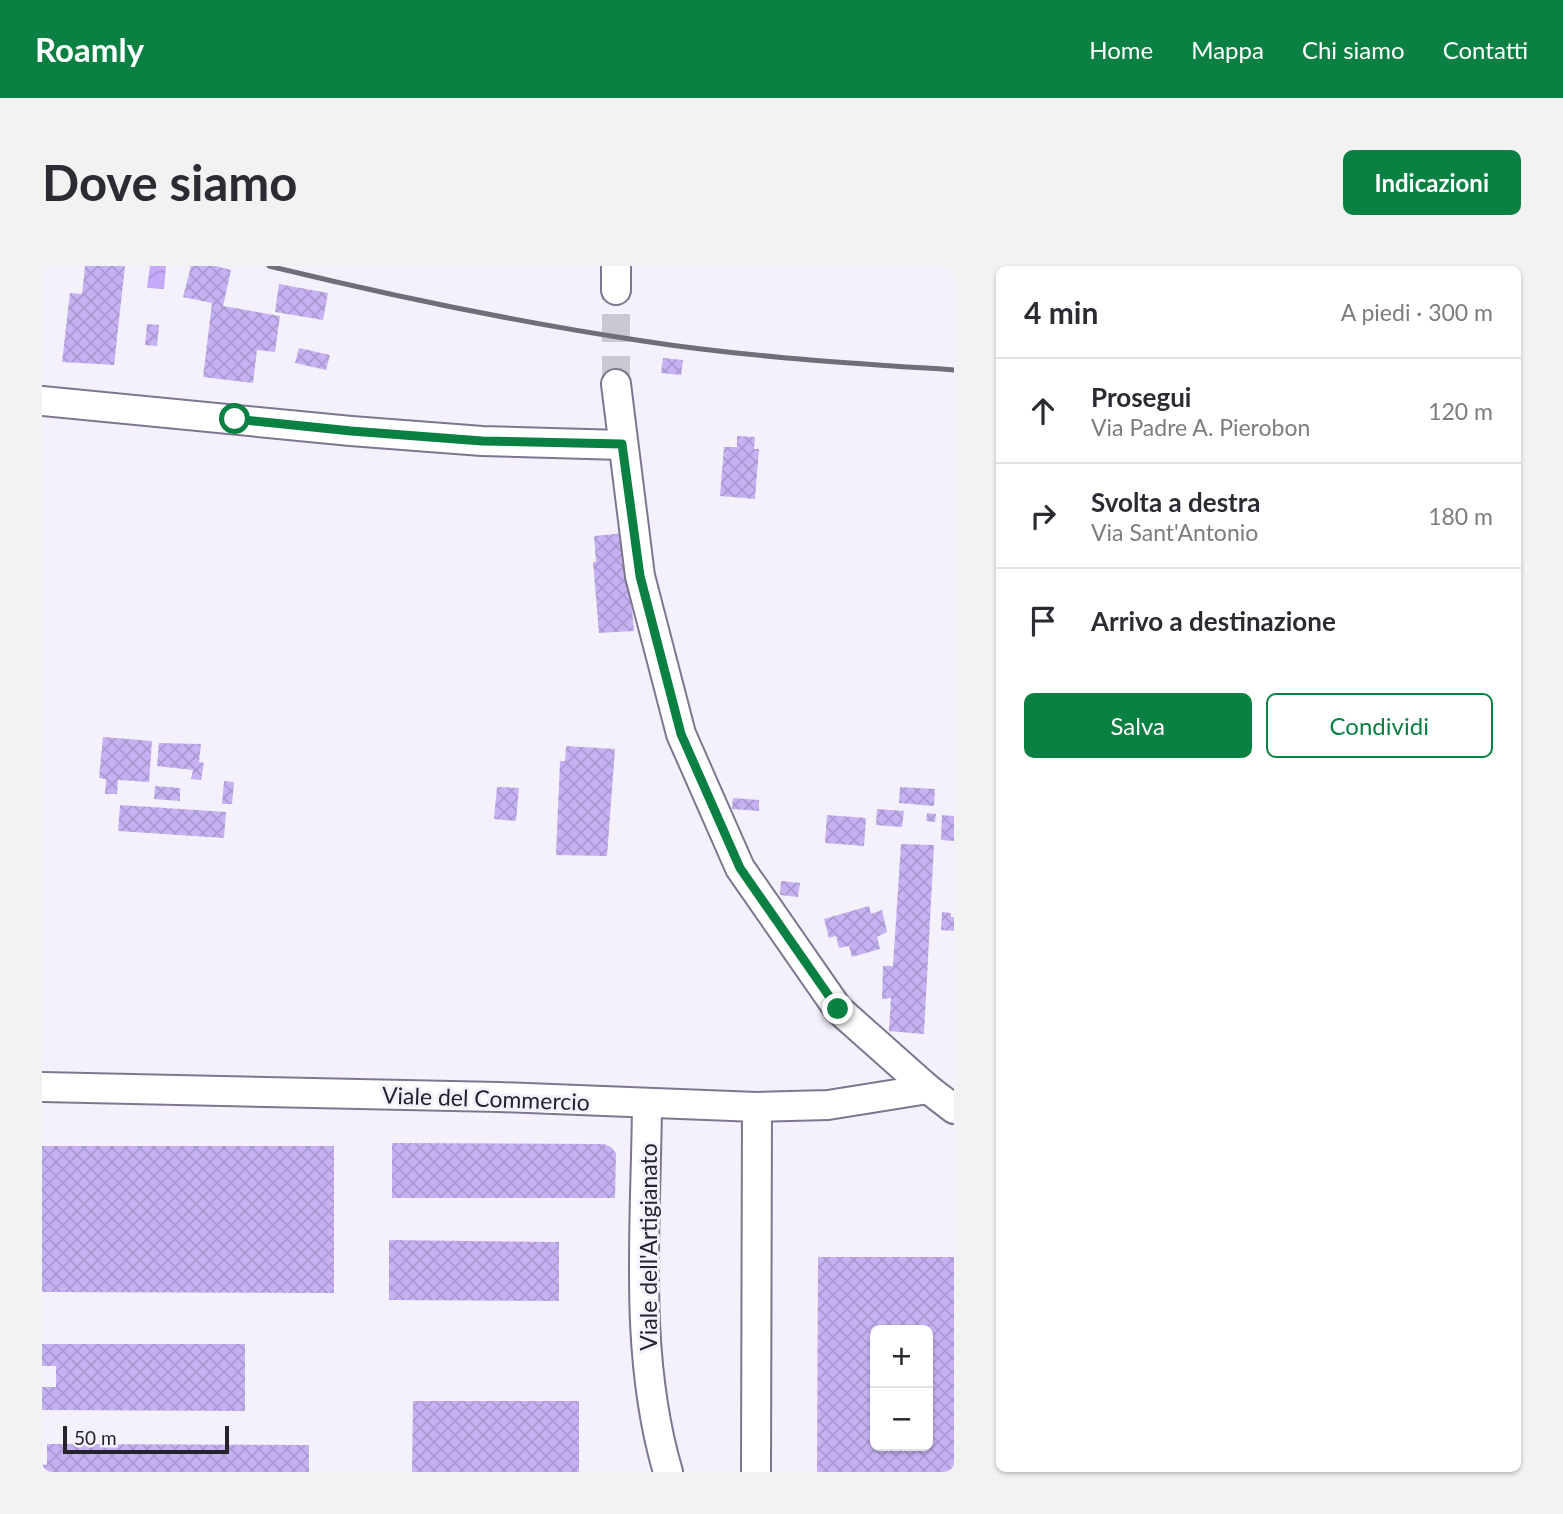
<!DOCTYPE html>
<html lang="it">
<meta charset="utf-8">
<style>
:root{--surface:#fff;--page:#f2f2f3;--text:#2b2b33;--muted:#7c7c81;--line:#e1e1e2;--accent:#0b8043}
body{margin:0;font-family:Lato,sans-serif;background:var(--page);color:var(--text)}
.controls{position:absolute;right:21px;bottom:21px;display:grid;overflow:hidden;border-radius:10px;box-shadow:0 2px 5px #0004}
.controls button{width:63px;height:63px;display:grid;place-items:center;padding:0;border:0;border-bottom:2px solid var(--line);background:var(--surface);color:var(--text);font:35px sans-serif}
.scale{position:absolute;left:21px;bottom:18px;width:166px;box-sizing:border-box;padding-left:7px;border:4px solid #26232d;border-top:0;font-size:19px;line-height:24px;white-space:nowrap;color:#26232d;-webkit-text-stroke:5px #f4f1fc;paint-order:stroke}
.stop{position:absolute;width:21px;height:21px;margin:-16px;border:5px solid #0b8043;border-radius:50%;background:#fff}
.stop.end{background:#0b8043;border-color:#fff;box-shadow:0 2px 7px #0008}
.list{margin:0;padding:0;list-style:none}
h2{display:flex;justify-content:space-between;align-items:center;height:91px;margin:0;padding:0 28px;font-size:30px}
h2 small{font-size:23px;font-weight:400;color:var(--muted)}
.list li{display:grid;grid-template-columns:46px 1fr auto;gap:21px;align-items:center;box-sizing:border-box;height:105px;padding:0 28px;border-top:2px solid var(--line)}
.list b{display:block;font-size:26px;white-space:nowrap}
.list p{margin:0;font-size:23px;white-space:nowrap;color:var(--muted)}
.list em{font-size:23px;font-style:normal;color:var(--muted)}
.actions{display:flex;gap:14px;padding:21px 28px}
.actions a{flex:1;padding:16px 0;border:2px solid var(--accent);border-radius:10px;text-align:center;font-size:24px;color:var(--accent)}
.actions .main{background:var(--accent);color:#fff}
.icon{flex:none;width:38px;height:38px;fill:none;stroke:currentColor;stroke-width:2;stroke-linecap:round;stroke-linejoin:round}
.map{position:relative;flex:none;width:912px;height:1206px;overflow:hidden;border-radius:10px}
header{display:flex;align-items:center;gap:42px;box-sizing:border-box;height:98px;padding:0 35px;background:var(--accent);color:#fff}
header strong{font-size:33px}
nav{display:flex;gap:38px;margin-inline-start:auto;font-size:24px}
.intro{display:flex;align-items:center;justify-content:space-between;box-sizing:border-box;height:168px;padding:0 42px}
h1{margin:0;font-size:49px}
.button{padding:18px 32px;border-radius:10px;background:var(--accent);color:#fff;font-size:24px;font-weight:700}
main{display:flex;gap:42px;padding:0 42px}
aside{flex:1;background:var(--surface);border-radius:10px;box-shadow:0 2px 5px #0004}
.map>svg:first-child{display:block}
.water{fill:url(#water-waves)}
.building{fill:url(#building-cross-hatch);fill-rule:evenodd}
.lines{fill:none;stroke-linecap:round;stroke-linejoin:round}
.minor-tunnel{stroke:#cbc8d3;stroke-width:28;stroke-dasharray:28 14;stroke-linecap:butt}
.minor-casing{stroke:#7e768f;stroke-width:32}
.minor{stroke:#fff;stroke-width:28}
.rail{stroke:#716e79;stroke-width:5}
.route{stroke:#0b8043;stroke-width:9}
.labels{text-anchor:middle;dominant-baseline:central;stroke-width:6;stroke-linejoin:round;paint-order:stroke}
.street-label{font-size:23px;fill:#26232d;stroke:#f4f1fc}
</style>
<header>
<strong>Roamly</strong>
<nav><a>Home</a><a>Mappa</a><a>Chi siamo</a><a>Contatti</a></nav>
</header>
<div class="intro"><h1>Dove siamo</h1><a class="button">Indicazioni</a></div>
<main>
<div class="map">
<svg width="912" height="1206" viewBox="0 0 912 1206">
<defs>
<pattern id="water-waves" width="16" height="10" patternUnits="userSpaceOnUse" patternTransform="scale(1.75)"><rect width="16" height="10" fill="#c5aafc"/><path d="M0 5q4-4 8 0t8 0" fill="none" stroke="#a992d8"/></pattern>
<pattern id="building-cross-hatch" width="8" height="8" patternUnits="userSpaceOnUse" patternTransform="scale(1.75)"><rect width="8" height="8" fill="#c6b2f3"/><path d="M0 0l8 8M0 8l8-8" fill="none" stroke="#aa99d1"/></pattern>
</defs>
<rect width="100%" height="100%" fill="#f4f1fc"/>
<polygon class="water" points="108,0 124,0 122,23 105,22"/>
<g class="building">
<polygon points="43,0 83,0 72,99 20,96 28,27 40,28"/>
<polygon points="149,0 174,0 189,4 181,40 238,50 233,86 215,84 211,117 161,111 170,37 141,31"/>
<polygon points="237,18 286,27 281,54 233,46"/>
<polygon points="105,58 117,59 115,80 103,79"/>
<polygon points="257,82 288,89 284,104 253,97"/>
<polygon points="621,92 641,94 639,109 619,107"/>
<polygon points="695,170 713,171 712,183 717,183 713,233 678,230 682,181 695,181"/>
<polygon points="583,267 592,365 557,367 551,296 554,296 552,270"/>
<polygon points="61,471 110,475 107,516 76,514 75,528 63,528 64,513 57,512"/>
<polygon points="117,477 159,478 157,496 162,497 159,514 149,513 151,504 115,500"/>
<polygon points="524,480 573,483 565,590 514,589 518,495 523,495"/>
<polygon points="182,515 192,516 190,538 180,538"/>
<polygon points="113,520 138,522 138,535 112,533"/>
<polygon points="455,521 477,522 474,555 452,553"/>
<polygon points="858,521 893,523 892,540 857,537"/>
<polygon points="691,532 717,534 717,545 690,543"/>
<polygon points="78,539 184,546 182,572 76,565"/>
<polygon points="835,543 862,545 860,561 834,559"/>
<polygon points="885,547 894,548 893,556 884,555"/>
<polygon points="785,549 824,552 822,580 783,577"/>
<polygon points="900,549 912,550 912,575 899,574"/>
<polygon points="859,578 892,579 882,768 847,765 849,732 840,733 841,700 851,700"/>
<polygon points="739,615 758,617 756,631 738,629"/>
<polygon points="827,640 829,648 840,644 845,666 835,671 838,683 810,691 807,680 797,682 794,670 787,672 782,653"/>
<polygon points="900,646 909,647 909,651 912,651 912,665 899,664"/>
<polygon points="350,877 562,878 569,881 574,887 573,932 350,932"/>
<polygon points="0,880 292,880 292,1027 0,1026"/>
<polygon points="347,974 517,976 517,1035 347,1034"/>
<path d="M776,991H912V1206H775ZM833,1064H886V1180H833Z"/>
<polygon points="0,1078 203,1078 203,1145 0,1144 0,1121 14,1121 14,1100 0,1100"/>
<polygon points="371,1135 537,1135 537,1206 370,1206"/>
<polygon points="5,1178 267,1179 267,1206 0,1206 0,1198 5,1199"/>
</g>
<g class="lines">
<polyline class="minor-tunnel" points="574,118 574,24"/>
<defs>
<g id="minor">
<polyline points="574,24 574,0"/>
<polyline points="574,118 598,310 639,468 698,602 796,743 886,823 912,843"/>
<polyline points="0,135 309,165 440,175 580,179"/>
<polyline points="0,821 457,831 715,841 786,839 886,823"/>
<path d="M605,838C604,960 591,1088 626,1206"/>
<polyline points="714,1206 715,841"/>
</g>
</defs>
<use href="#minor" class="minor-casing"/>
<use href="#minor" class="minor"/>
<path class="rail" d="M227,0C350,30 475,56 601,75C704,91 808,97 912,104"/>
</g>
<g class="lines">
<polyline class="route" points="193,153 309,165 440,175 580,178 598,310 639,468 698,602 796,743"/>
</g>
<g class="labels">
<g class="street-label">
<text transform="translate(444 832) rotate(2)">Viale del Commercio</text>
<text transform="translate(606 981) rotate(-90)">Viale dell'Artigianato</text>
</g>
</g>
</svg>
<div class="controls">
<button>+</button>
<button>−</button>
</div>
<div class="scale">50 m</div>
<div class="stop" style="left:193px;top:153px"></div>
<div class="stop end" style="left:796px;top:743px"></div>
</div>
<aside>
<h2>4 min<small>A piedi · 300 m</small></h2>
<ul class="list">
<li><svg class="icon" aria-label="ahead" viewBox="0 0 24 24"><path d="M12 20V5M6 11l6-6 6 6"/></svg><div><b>Prosegui</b><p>Via Padre A. Pierobon</p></div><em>120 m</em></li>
<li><svg class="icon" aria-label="right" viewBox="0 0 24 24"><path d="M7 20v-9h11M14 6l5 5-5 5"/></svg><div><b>Svolta a destra</b><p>Via Sant'Antonio</p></div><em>180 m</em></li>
<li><svg class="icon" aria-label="arrive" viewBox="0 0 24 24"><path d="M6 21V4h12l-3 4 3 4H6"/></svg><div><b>Arrivo a destinazione</b></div></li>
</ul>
<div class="actions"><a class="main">Salva</a><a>Condividi</a></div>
</aside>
</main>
